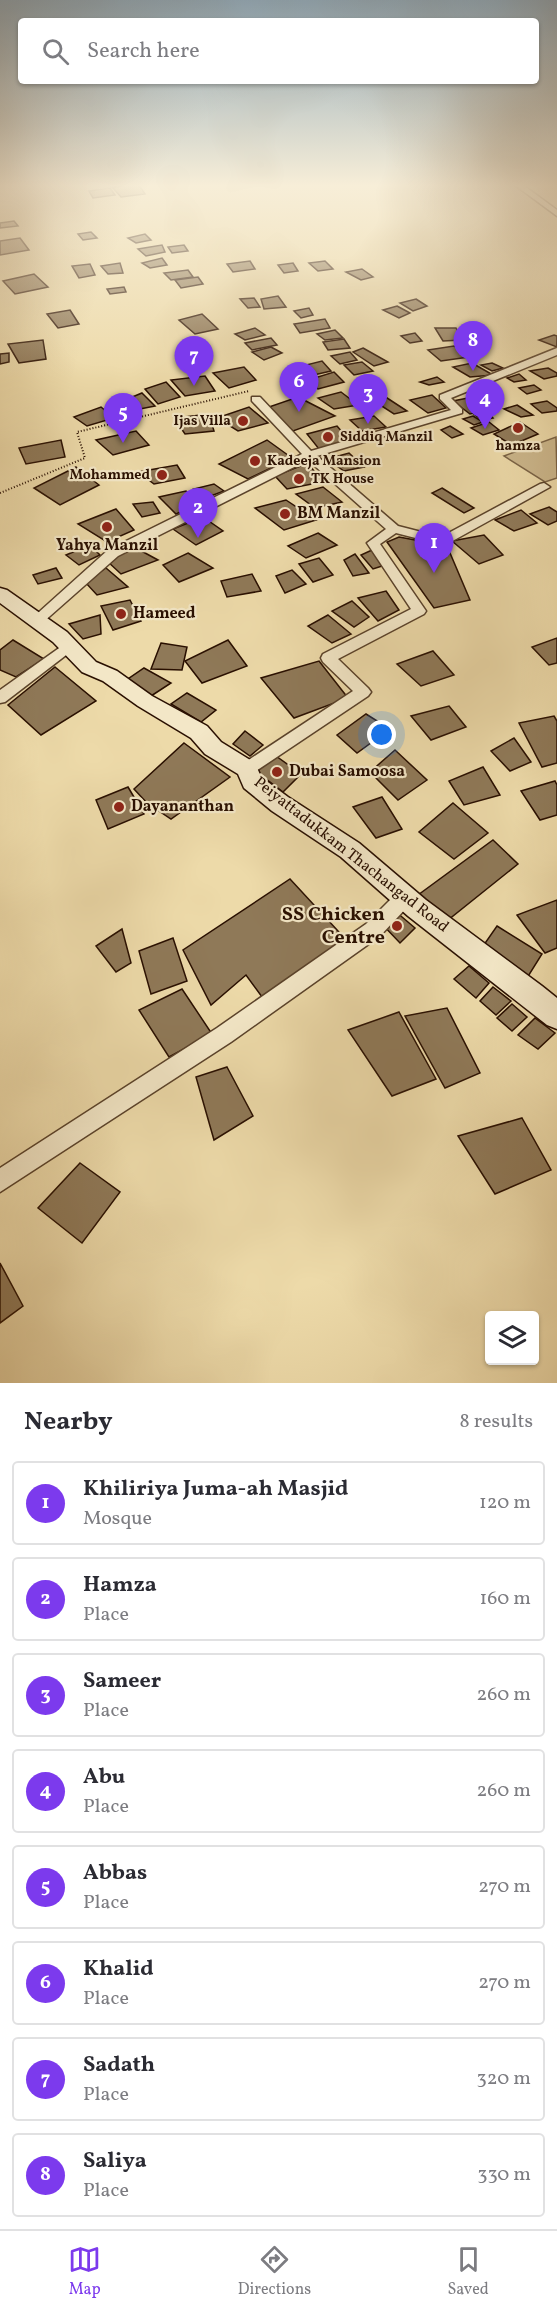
<!DOCTYPE html>
<style>
:root{--surface:#fff;--page:#f7f7f7;--text:#2b2b33;--muted:#7c7c81;--line:#e1e1e2;--accent:#7c3aed}
body{margin:0;font-family:Vollkorn,serif;background:var(--page);color:var(--text)}
.controls{position:absolute;right:18px;bottom:18px;display:grid;overflow:hidden;border-radius:6px;box-shadow:0 2px 4px #0004}
.controls button{width:54px;height:54px;display:grid;place-items:center;padding:0;border:0;border-bottom:2px solid var(--line);background:var(--surface);color:var(--text);font:30px sans-serif}
.you{position:absolute;left:382px;top:735px;width:21px;height:21px;margin:-15px;border:4px solid #fff;border-radius:50%;background:#1a73e8;box-shadow:0 0 0 9px #1a73e833}
.badge{display:grid;place-items:center;width:39px;height:39px;border-radius:50%;background:var(--accent);color:#fff;font-size:20px;font-weight:700}
.pin{position:absolute;translate:-50% -50px;filter:drop-shadow(0 2px 3px #0008)}
.pin::after{content:'';position:absolute;top:32px;width:21px;height:18px;background:inherit;clip-path:polygon(0 0,100% 0,50% 100%)}
.list{margin:0;padding:0;list-style:none}
h2{display:flex;justify-content:space-between;align-items:center;height:78px;margin:0;padding:0 24px;font-size:26px}
h2 small{font-size:20px;font-weight:400;color:var(--muted)}
.list li{display:grid;grid-template-columns:39px 1fr auto;gap:18px;align-items:center;box-sizing:border-box;height:84px;margin:0 12px 12px;padding:0 12px;border:2px solid var(--line);border-radius:6px}
.list b{display:block;font-size:22px;white-space:nowrap}
.list p{margin:0;font-size:20px;white-space:nowrap;color:var(--muted)}
.list em{font-size:20px;font-style:normal;color:var(--muted)}
.icon{flex:none;width:33px;height:33px;fill:none;stroke:currentColor;stroke-width:2;stroke-linecap:round;stroke-linejoin:round}
.map{position:relative;flex:none;width:557px;height:1383px;overflow:hidden}
.search{position:absolute;background:var(--surface);box-shadow:0 2px 4px #0004;left:18px;right:18px;top:18px;height:66px;display:flex;align-items:center;gap:15px;box-sizing:border-box;padding:0 21px;border-radius:6px;color:var(--muted);font-size:22px}
.sheet{height:846px;background:var(--surface)}
nav{display:flex;justify-content:space-around;align-items:center;box-sizing:border-box;height:84px;border-top:2px solid var(--line);background:var(--surface);font-size:16px;color:var(--muted)}
nav a{display:grid;justify-items:center;gap:3px}
nav .on{color:var(--accent)}
.map>svg:first-child{display:block}
.green{fill:#ccb78c;stroke:#7a6346;stroke-width:1.5}
.building{fill:#8f7958;stroke:#290f00;stroke-width:1.5}
.lines{fill:none;stroke-linecap:round;stroke-linejoin:round}
.minor-casing{stroke:#5a422a;stroke-width:3}
.secondary-casing{stroke:#290f00;stroke-width:3}
.path{stroke:#290f00;stroke-width:2;stroke-dasharray:1 2;stroke-linecap:butt}
.minor{fill:#f3e7c7;fill-rule:evenodd}
.secondary{fill:#f3e7c7;fill-rule:evenodd}
.poi-dot{fill:#8f2418;stroke:#f3e7c7;stroke-width:2}
.labels{text-anchor:middle;dominant-baseline:central;stroke-width:4.5;stroke-linejoin:round;paint-order:stroke}
.far-poi-label{font-size:14px;font-weight:bold;fill:#290f00;stroke:#f3e7c7;text-anchor:start}
.poi-label{font-size:16px;font-weight:bold;fill:#290f00;stroke:#f3e7c7;text-anchor:start}
.street-label{font-size:16px;fill:#290f00;stroke:#f3e7c7}
.near-poi-label{font-size:20px;font-weight:bold;fill:#290f00;stroke:#f3e7c7;text-anchor:end}
</style>
<div class="map">
<svg width="557" height="1383" viewBox="0 0 557 1383">
<rect width="100%" height="100%" fill="#eddaa9"/>
<filter id="stains"><feTurbulence type="fractalNoise" baseFrequency=".00333" numOctaves="4"/><feColorMatrix values="0 0 0 0 .2 0 0 0 0 .09 0 0 0 0 .02 0 0 0 .5 -.17"/></filter>
<radialGradient id="worn" r=".72"><stop offset=".6" stop-color="#630" stop-opacity="0"/><stop offset="1" stop-color="#630" stop-opacity=".3"/></radialGradient>
<polygon class="green" points="556,437 557,478 545,482 504,456"/>
<g class="building">
<polygon points="139,185 145,194 121,197 112,187"/>
<polygon points="110,188 115,195 93,198 89,191"/>
<polygon points="14,221 18,226 0,228 0,223"/>
<polygon points="91,232 97,238 83,240 78,234"/>
<polygon points="145,234 151,240 136,243 128,238"/>
<polygon points="20,238 29,250 0,255 0,241"/>
<polygon points="162,245 165,252 146,256 138,249"/>
<polygon points="184,245 188,251 172,253 168,247"/>
<polygon points="162,258 167,265 150,268 142,263"/>
<polygon points="250,261 255,269 233,272 227,264"/>
<polygon points="325,261 333,269 318,271 309,263"/>
<polygon points="120,263 123,273 108,274 101,266"/>
<polygon points="293,263 298,271 284,273 278,265"/>
<polygon points="90,264 95,275 79,278 72,266"/>
<polygon points="362,269 373,277 361,280 346,272"/>
<polygon points="188,270 193,277 171,280 164,273"/>
<polygon points="34,274 48,287 15,294 3,281"/>
<polygon points="198,277 203,284 181,288 175,280"/>
<polygon points="124,287 126,292 110,294 107,289"/>
<polygon points="278,296 286,307 264,309 261,299"/>
<polygon points="254,298 260,307 248,308 240,299"/>
<polygon points="416,299 427,306 413,311 400,303"/>
<polygon points="397,306 410,313 399,318 383,310"/>
<polygon points="309,308 313,315 301,318 294,311"/>
<polygon points="70,310 79,324 58,328 47,314"/>
<polygon points="202,314 218,329 195,334 179,320"/>
<polygon points="325,319 330,328 300,333 294,324"/>
<polygon points="255,328 265,335 245,340 235,334"/>
<polygon points="435,328 456,328 462,340 443,341"/>
<polygon points="335,330 343,338 325,340 317,334"/>
<polygon points="415,333 422,341 410,343 401,336"/>
<polygon points="554,335 557,336 557,347 539,340"/>
<polygon points="271,338 277,345 252,350 245,343"/>
<polygon points="344,339 350,348 328,350 323,342"/>
<polygon points="43,340 46,359 19,363 8,344"/>
<polygon points="454,346 469,357 441,361 428,350"/>
<polygon points="271,347 282,353 264,360 252,352"/>
<polygon points="363,348 388,362 374,366 353,352"/>
<polygon points="350,352 357,360 340,364 331,356"/>
<polygon points="9,353 9,362 0,364 0,354"/>
<polygon points="322,361 331,371 305,377 294,368"/>
<polygon points="362,362 373,371 354,375 344,365"/>
<polygon points="472,363 493,375 470,377 453,367"/>
<polygon points="492,363 503,368 492,371 481,365"/>
<polygon points="244,367 256,380 229,388 213,373"/>
<polygon points="548,368 557,373 557,376 544,379 530,371"/>
<polygon points="334,372 344,382 318,389 305,381"/>
<polygon points="519,374 526,380 514,382 507,378"/>
<polygon points="205,376 215,391 185,396 171,380"/>
<polygon points="437,377 444,382 429,385 420,382"/>
<polygon points="166,382 180,397 158,404 145,389"/>
<polygon points="534,385 541,390 527,394 519,388"/>
<polygon points="341,392 358,405 334,409 318,398"/>
<polygon points="142,393 155,406 135,410 125,400"/>
<polygon points="432,395 446,408 428,413 410,400"/>
<polygon points="384,396 407,411 394,414 374,401"/>
<polygon points="478,396 492,408 470,414 453,401"/>
<polygon points="298,397 335,416 293,431 266,408"/>
<polygon points="547,401 557,408 557,411 542,413 531,404"/>
<polygon points="517,405 533,415 521,417 504,409"/>
<polygon points="101,407 114,418 87,426 74,417"/>
<polygon points="249,407 268,423 238,431 217,418"/>
<polygon points="487,411 493,418 482,420 474,414"/>
<polygon points="209,414 214,431 185,434 174,418"/>
<polygon points="374,416 386,427 362,431 350,420"/>
<polygon points="473,416 483,422 474,425 463,419"/>
<polygon points="489,422 499,430 483,435 471,428"/>
<polygon points="520,422 538,434 512,445 494,434"/>
<polygon points="337,426 349,440 319,449 307,434"/>
<polygon points="450,426 463,434 452,438 441,430"/>
<polygon points="136,431 149,445 113,455 96,440"/>
<polygon points="61,440 65,457 26,464 19,448"/>
<polygon points="267,440 292,458 248,479 219,464"/>
<polygon points="349,453 364,467 344,471 327,459"/>
<polygon points="308,463 322,482 287,489 275,476"/>
<polygon points="177,465 185,478 154,484 138,472"/>
<polygon points="76,467 99,485 60,505 34,488"/>
<polygon points="214,484 224,491 208,497 194,489"/>
<polygon points="323,487 342,502 315,508 296,494"/>
<polygon points="442,488 474,508 464,513 432,493"/>
<polygon points="186,491 200,503 176,514 159,497"/>
<polygon points="286,500 316,520 284,530 255,508"/>
<polygon points="153,502 160,513 142,517 133,504"/>
<polygon points="549,507 557,512 557,521 548,525 530,514"/>
<polygon points="116,509 134,530 107,542 78,524"/>
<polygon points="521,510 537,523 514,531 495,520"/>
<polygon points="203,517 223,531 196,545 173,529"/>
<polygon points="318,533 337,545 306,558 288,546"/>
<polygon points="484,535 503,555 479,564 452,541"/>
<polygon points="399,537 447,546 470,600 434,608 387,542"/>
<polygon points="90,545 100,555 79,565 66,555"/>
<polygon points="134,547 158,560 121,574 107,561"/>
<polygon points="372,550 382,566 373,569 361,555"/>
<polygon points="188,553 213,568 179,582 163,565"/>
<polygon points="355,554 369,573 353,576 344,560"/>
<polygon points="319,558 333,575 313,582 299,564"/>
<polygon points="56,568 62,578 38,584 33,575"/>
<polygon points="106,568 128,587 97,595 85,582"/>
<polygon points="292,570 306,584 285,593 276,576"/>
<polygon points="252,574 261,591 227,597 221,581"/>
<polygon points="386,591 399,610 378,621 358,598"/>
<polygon points="130,600 141,621 113,630 101,606"/>
<polygon points="352,601 369,617 354,627 332,611"/>
<polygon points="100,615 101,634 83,639 69,624"/>
<polygon points="328,615 351,634 332,643 308,626"/>
<polygon points="557,638 557,663 549,665 532,647"/>
<polygon points="13,640 44,659 16,677 0,670 0,650"/>
<polygon points="228,640 247,666 202,683 185,661"/>
<polygon points="161,643 187,647 182,670 151,669"/>
<polygon points="433,651 454,675 421,686 397,664"/>
<polygon points="319,661 348,698 294,718 261,678"/>
<polygon points="55,667 96,701 41,735 8,705"/>
<polygon points="144,668 171,683 151,696 125,681"/>
<polygon points="187,693 216,710 201,722 171,704"/>
<polygon points="449,706 466,727 431,740 411,716"/>
<polygon points="366,714 390,729 357,753 337,735"/>
<polygon points="554,716 557,721 557,763 542,767 519,723"/>
<polygon points="245,731 263,745 250,756 233,744"/>
<polygon points="514,738 531,762 510,771 491,751"/>
<polygon points="184,743 230,777 171,819 147,803 134,789"/>
<polygon points="395,750 427,780 398,800 370,772"/>
<polygon points="276,756 301,774 283,792 253,769"/>
<polygon points="483,767 500,795 464,805 449,781"/>
<polygon points="555,781 557,785 557,815 540,820 521,791"/>
<polygon points="128,787 144,814 108,829 96,800"/>
<polygon points="382,797 402,829 376,838 353,807"/>
<polygon points="453,803 488,833 454,859 419,832"/>
<polygon points="493,840 518,864 448,920 418,895"/>
<polygon points="290,879 351,945 265,1001 246,975 211,1005 183,950"/>
<polygon points="557,900 557,948 545,953 517,915"/>
<polygon points="395,911 415,928 400,943 381,923"/>
<polygon points="497,926 542,954 527,978 481,949"/>
<polygon points="122,929 131,963 116,972 96,946"/>
<polygon points="173,938 187,981 151,994 139,951"/>
<polygon points="469,966 489,983 476,998 454,979"/>
<polygon points="493,987 511,1001 496,1015 480,1001"/>
<polygon points="182,989 212,1034 169,1057 139,1010"/>
<polygon points="512,1004 527,1017 512,1031 497,1018"/>
<polygon points="447,1008 480,1073 445,1088 405,1016"/>
<polygon points="399,1012 436,1079 392,1096 348,1030"/>
<polygon points="535,1018 555,1033 538,1049 518,1035"/>
<polygon points="227,1067 253,1116 214,1140 196,1077"/>
<polygon points="522,1118 551,1170 495,1194 458,1136"/>
<polygon points="80,1163 120,1192 82,1243 38,1208"/>
<polygon points="0,1263 23,1306 0,1323"/>
</g>
<g class="lines">
<defs>
<g id="minor">
<polygon points="515,185 523,185 557,210 557,216"/>
<polygon points="557,348 557,355 451,398 462,409 462,413 317,456 398,526 441,537 540,484 544,483 550,487 447,544 443,545 396,533 380,544 426,611 424,614 338,659 368,688 371,692 368,696 253,773 247,775 241,773 239,769 241,765 353,691 323,662 321,658 323,654 411,609 367,543 386,529 308,460 118,556 41,624 31,624 29,621 108,550 302,454 252,401 252,397 260,397 311,451 451,410 440,399 440,395"/>
<polygon points="69,641 76,646 74,649 5,702 0,703 0,690"/>
<polygon points="405,889 411,891 414,897 411,903 380,936 231,1042 0,1192 0,1168 217,1028 366,924 399,891"/>
</g>
<polygon id="secondary" points="0,588 7,590 67,632 96,662 117,671 152,696 207,726 221,742 255,763 261,777 288,797 359,843 426,900 542,986 557,998 557,1029 547,1025 408,916 341,857 272,811 244,788 238,774 205,754 191,738 138,706 103,681 82,672 53,642 0,603"/>
</defs>
<use href="#minor" class="minor-casing"/>
<use href="#secondary" class="secondary-casing"/>
<polyline class="path" points="0,493 85,458 77,432 249,391"/>
<use href="#minor" class="minor"/>
<use href="#secondary" class="secondary"/>
</g>
<linearGradient id="sky" x2="0" y2="1"><stop stop-color="#8fa8b8"/><stop offset="0.49" stop-color="#f7eed8"/><stop offset="1" stop-color="#f7eed8" stop-opacity="0"/></linearGradient>
<rect width="557" height="379" fill="url(#sky)"/>
<g class="poi-dot">
<circle cx="243" cy="421" r="6"/>
<circle cx="518" cy="428" r="6"/>
<circle cx="328" cy="437" r="6"/>
<circle cx="255" cy="461" r="6"/>
<circle cx="162" cy="475" r="6"/>
<circle cx="299" cy="479" r="6"/>
<circle cx="285" cy="514" r="6"/>
<circle cx="107" cy="527" r="6"/>
<circle cx="121" cy="614" r="6"/>
<circle cx="277" cy="772" r="6"/>
<circle cx="119" cy="807" r="6"/>
<circle cx="397" cy="926" r="6"/>
</g>
<g class="labels">
<g class="far-poi-label">
<text x="231" y="421" text-anchor="end">Ijas Villa</text>
<text x="340" y="437">Siddiq Manzil</text>
<text x="518" y="446" text-anchor="middle">hamza</text>
<text x="267" y="461">Kadeeja Mansion</text>
<text x="150" y="475" text-anchor="end">Mohammed</text>
<text x="311" y="479">TK House</text>
</g>
<g class="poi-label">
<text x="297" y="514">BM Manzil</text>
<text x="107" y="546" text-anchor="middle">Yahya Manzil</text>
<text x="133" y="614">Hameed</text>
<text x="289" y="772">Dubai Samoosa</text>
<text x="131" y="807">Dayananthan</text>
</g>
<g class="street-label">
<text transform="translate(351 855) rotate(38)">Peiyattadukkam Thachangad Road</text>
</g>
<g class="near-poi-label">
<text x="385" y="915">SS Chicken<tspan x="385" dy="23">Centre</tspan></text>
</g>
</g>
<rect width="100%" height="100%" filter="url(#stains)"/>
<rect width="100%" height="100%" fill="url(#worn)"/>
</svg>
<div class="controls">
<button><svg class="icon" aria-label="layers" viewBox="0 0 24 24"><path d="M12 4l9 5-9 5-9-5zM3 14l9 5 9-5"/></svg></button>
</div>
<div class="you"></div>
<div class="pin badge" style="left:434px;top:573px">1</div>
<div class="pin badge" style="left:198px;top:538px">2</div>
<div class="pin badge" style="left:368px;top:424px">3</div>
<div class="pin badge" style="left:485px;top:429px">4</div>
<div class="pin badge" style="left:123px;top:443px">5</div>
<div class="pin badge" style="left:299px;top:412px">6</div>
<div class="pin badge" style="left:194px;top:386px">7</div>
<div class="pin badge" style="left:473px;top:371px">8</div>
<div class="search"><svg class="icon" aria-label="search" viewBox="0 0 24 24"><circle cx="10" cy="10" r="6"/><path d="M15 15l6 6"/></svg>Search here</div>
</div>
<section class="sheet">
<h2>Nearby<small>8 results</small></h2>
<ul class="list">
<li><span class="badge">1</span><div><b>Khiliriya Juma-ah Masjid</b><p>Mosque</p></div><em>120 m</em></li>
<li><span class="badge">2</span><div><b>Hamza</b><p>Place</p></div><em>160 m</em></li>
<li><span class="badge">3</span><div><b>Sameer</b><p>Place</p></div><em>260 m</em></li>
<li><span class="badge">4</span><div><b>Abu</b><p>Place</p></div><em>260 m</em></li>
<li><span class="badge">5</span><div><b>Abbas</b><p>Place</p></div><em>270 m</em></li>
<li><span class="badge">6</span><div><b>Khalid</b><p>Place</p></div><em>270 m</em></li>
<li><span class="badge">7</span><div><b>Sadath</b><p>Place</p></div><em>320 m</em></li>
<li><span class="badge">8</span><div><b>Saliya</b><p>Place</p></div><em>330 m</em></li>
</ul>
</section>
<nav>
<a class="on"><svg class="icon" aria-label="map" viewBox="0 0 24 24"><path d="M3 6l6-2 6 2 6-2v14l-6 2-6-2-6 2zM9 4v14M15 6v14"/></svg>Map</a>
<a><svg class="icon" aria-label="directions" viewBox="0 0 24 24"><path d="M12 3l9 9-9 9-9-9zM9 14v-3h6M13 9l2 2-2 2"/></svg>Directions</a>
<a><svg class="icon" aria-label="saved" viewBox="0 0 24 24"><path d="M7 4h10v16l-5-4-5 4z"/></svg>Saved</a>
</nav>
